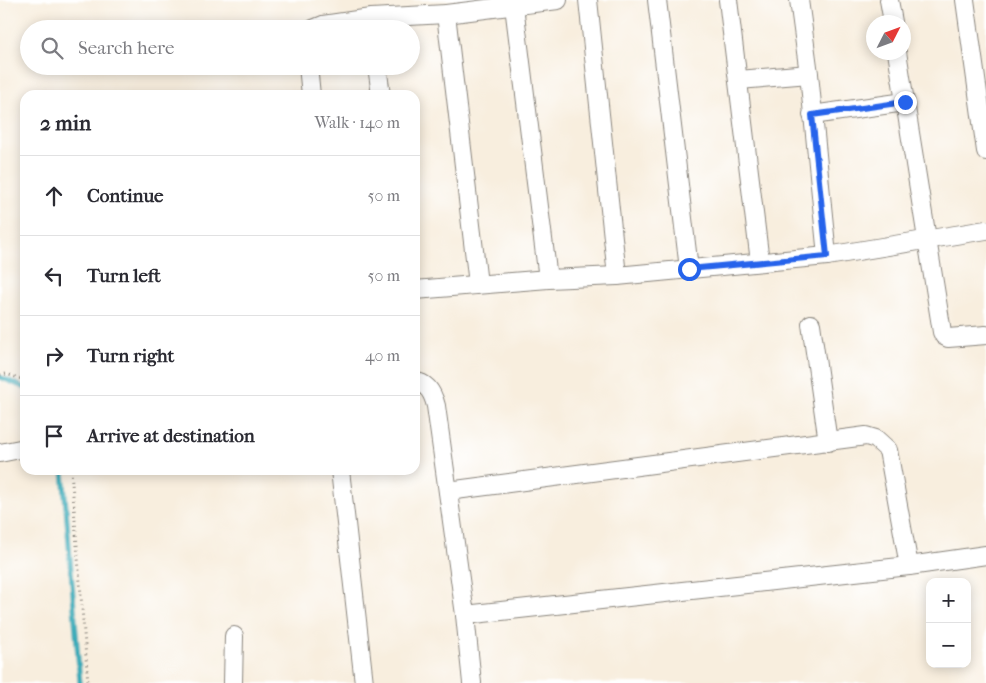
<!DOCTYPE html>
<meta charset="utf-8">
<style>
:root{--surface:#fff;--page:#f7f7f7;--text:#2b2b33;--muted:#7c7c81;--line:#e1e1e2}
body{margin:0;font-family:"IM FELL French Canon",serif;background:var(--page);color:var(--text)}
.controls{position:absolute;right:15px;bottom:15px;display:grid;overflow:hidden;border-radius:10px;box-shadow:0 2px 12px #0003}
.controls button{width:45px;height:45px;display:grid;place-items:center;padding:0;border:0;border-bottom:1px solid var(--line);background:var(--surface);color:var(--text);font:25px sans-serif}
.compass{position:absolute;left:866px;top:15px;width:45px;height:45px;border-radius:50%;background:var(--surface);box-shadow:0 2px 12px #0003;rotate:48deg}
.stop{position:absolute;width:15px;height:15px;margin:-11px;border:4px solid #2563eb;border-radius:50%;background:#fff}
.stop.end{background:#2563eb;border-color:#fff;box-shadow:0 1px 5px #0008}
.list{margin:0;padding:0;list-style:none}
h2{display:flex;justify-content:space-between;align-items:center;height:65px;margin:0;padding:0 20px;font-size:21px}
h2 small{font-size:16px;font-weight:400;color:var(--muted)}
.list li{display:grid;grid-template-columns:32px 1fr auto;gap:15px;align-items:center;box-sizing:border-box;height:80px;padding:0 20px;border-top:1px solid var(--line)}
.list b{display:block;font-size:19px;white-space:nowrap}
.list em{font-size:16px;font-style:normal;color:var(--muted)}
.icon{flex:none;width:28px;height:28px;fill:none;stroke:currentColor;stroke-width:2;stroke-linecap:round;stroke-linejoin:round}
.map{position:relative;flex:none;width:986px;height:683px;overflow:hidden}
.search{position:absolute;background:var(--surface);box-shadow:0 2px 12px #0003;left:20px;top:20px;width:400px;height:55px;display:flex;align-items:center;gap:12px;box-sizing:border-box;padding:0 18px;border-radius:28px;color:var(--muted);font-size:19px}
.panel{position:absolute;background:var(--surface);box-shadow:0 2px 12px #0003;left:20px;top:90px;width:400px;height:385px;border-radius:15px}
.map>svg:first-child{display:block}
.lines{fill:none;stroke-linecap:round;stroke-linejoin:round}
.stream{stroke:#3baab8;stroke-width:5}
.street-casing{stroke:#8a857d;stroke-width:20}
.path{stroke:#8a857d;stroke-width:3;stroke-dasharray:1 4;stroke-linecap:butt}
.street{stroke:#fff;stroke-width:18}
.route{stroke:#2563eb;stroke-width:6}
</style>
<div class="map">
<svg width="986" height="683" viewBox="0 0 986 683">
<rect width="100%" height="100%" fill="#fff"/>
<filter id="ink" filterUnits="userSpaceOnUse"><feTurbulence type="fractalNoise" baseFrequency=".02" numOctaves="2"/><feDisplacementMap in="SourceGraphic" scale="10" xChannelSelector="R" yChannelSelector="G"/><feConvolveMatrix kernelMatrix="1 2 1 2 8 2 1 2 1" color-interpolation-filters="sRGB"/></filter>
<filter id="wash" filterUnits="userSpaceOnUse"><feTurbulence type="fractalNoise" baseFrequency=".0096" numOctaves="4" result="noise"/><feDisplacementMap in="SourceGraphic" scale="20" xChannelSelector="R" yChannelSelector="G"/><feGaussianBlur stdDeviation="1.12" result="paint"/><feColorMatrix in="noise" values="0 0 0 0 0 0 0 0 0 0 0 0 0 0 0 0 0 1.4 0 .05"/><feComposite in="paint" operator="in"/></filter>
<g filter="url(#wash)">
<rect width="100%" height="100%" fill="#f8eede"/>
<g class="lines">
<g class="stream">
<polyline points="0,377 25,388"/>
<polyline points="63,470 80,683"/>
</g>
</g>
</g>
<g filter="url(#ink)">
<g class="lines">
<defs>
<g id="street">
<polyline points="588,0 617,276"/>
<polyline points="657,0 689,269"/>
<polyline points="728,0 760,262"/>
<polyline points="799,0 809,74 827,256"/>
<polyline points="889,0 893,22"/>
<polyline points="965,0 986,151"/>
<polyline points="514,6 548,279"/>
<polyline points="446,14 478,284"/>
<polyline points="313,29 323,25 371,18 446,14 558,0"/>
<polyline points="897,52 942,332 944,336 948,338 986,335"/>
<polyline points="308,66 311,95"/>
<polyline points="377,66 381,95"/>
<polyline points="739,80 809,74"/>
<polyline points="812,115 905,102"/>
<polyline points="415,290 548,279 617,276 827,256 986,230"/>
<polyline points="811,324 828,442"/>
<path d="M415,382C428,383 433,394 436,406L465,615L472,683"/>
<polyline points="0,453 25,448"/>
<polyline points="340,470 364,683"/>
<polyline points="448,491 866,436 876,439 888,450 909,566"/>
<polyline points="465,615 909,566 986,555"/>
<polyline points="233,683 234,636"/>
</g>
</defs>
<use href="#street" class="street-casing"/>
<g class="path">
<polyline points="0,375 6,374 25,380"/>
<polyline points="71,470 88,683"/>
</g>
<use href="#street" class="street"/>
</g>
</g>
<g class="lines" filter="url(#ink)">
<polyline class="route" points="689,269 827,256 812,115 905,102"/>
</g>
</svg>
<div class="controls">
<button>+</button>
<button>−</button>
</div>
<svg class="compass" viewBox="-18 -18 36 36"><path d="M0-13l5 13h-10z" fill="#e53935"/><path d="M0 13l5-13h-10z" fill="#7c7c81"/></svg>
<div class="stop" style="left:689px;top:269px"></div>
<div class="stop end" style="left:905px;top:102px"></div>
<div class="search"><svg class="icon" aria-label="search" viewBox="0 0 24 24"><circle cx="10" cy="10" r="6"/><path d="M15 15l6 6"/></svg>Search here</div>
<section class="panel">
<h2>2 min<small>Walk · 140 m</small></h2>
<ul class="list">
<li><svg class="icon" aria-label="ahead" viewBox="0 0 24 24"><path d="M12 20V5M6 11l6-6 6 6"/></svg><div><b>Continue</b></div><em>50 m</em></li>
<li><svg class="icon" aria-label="left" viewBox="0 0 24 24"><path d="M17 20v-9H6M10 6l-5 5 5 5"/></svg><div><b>Turn left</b></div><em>50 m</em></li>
<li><svg class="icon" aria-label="right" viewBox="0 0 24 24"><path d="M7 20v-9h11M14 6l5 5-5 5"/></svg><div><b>Turn right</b></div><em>40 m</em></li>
<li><svg class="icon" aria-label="arrive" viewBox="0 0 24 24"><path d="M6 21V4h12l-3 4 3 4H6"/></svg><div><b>Arrive at destination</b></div></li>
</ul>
</section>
</div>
